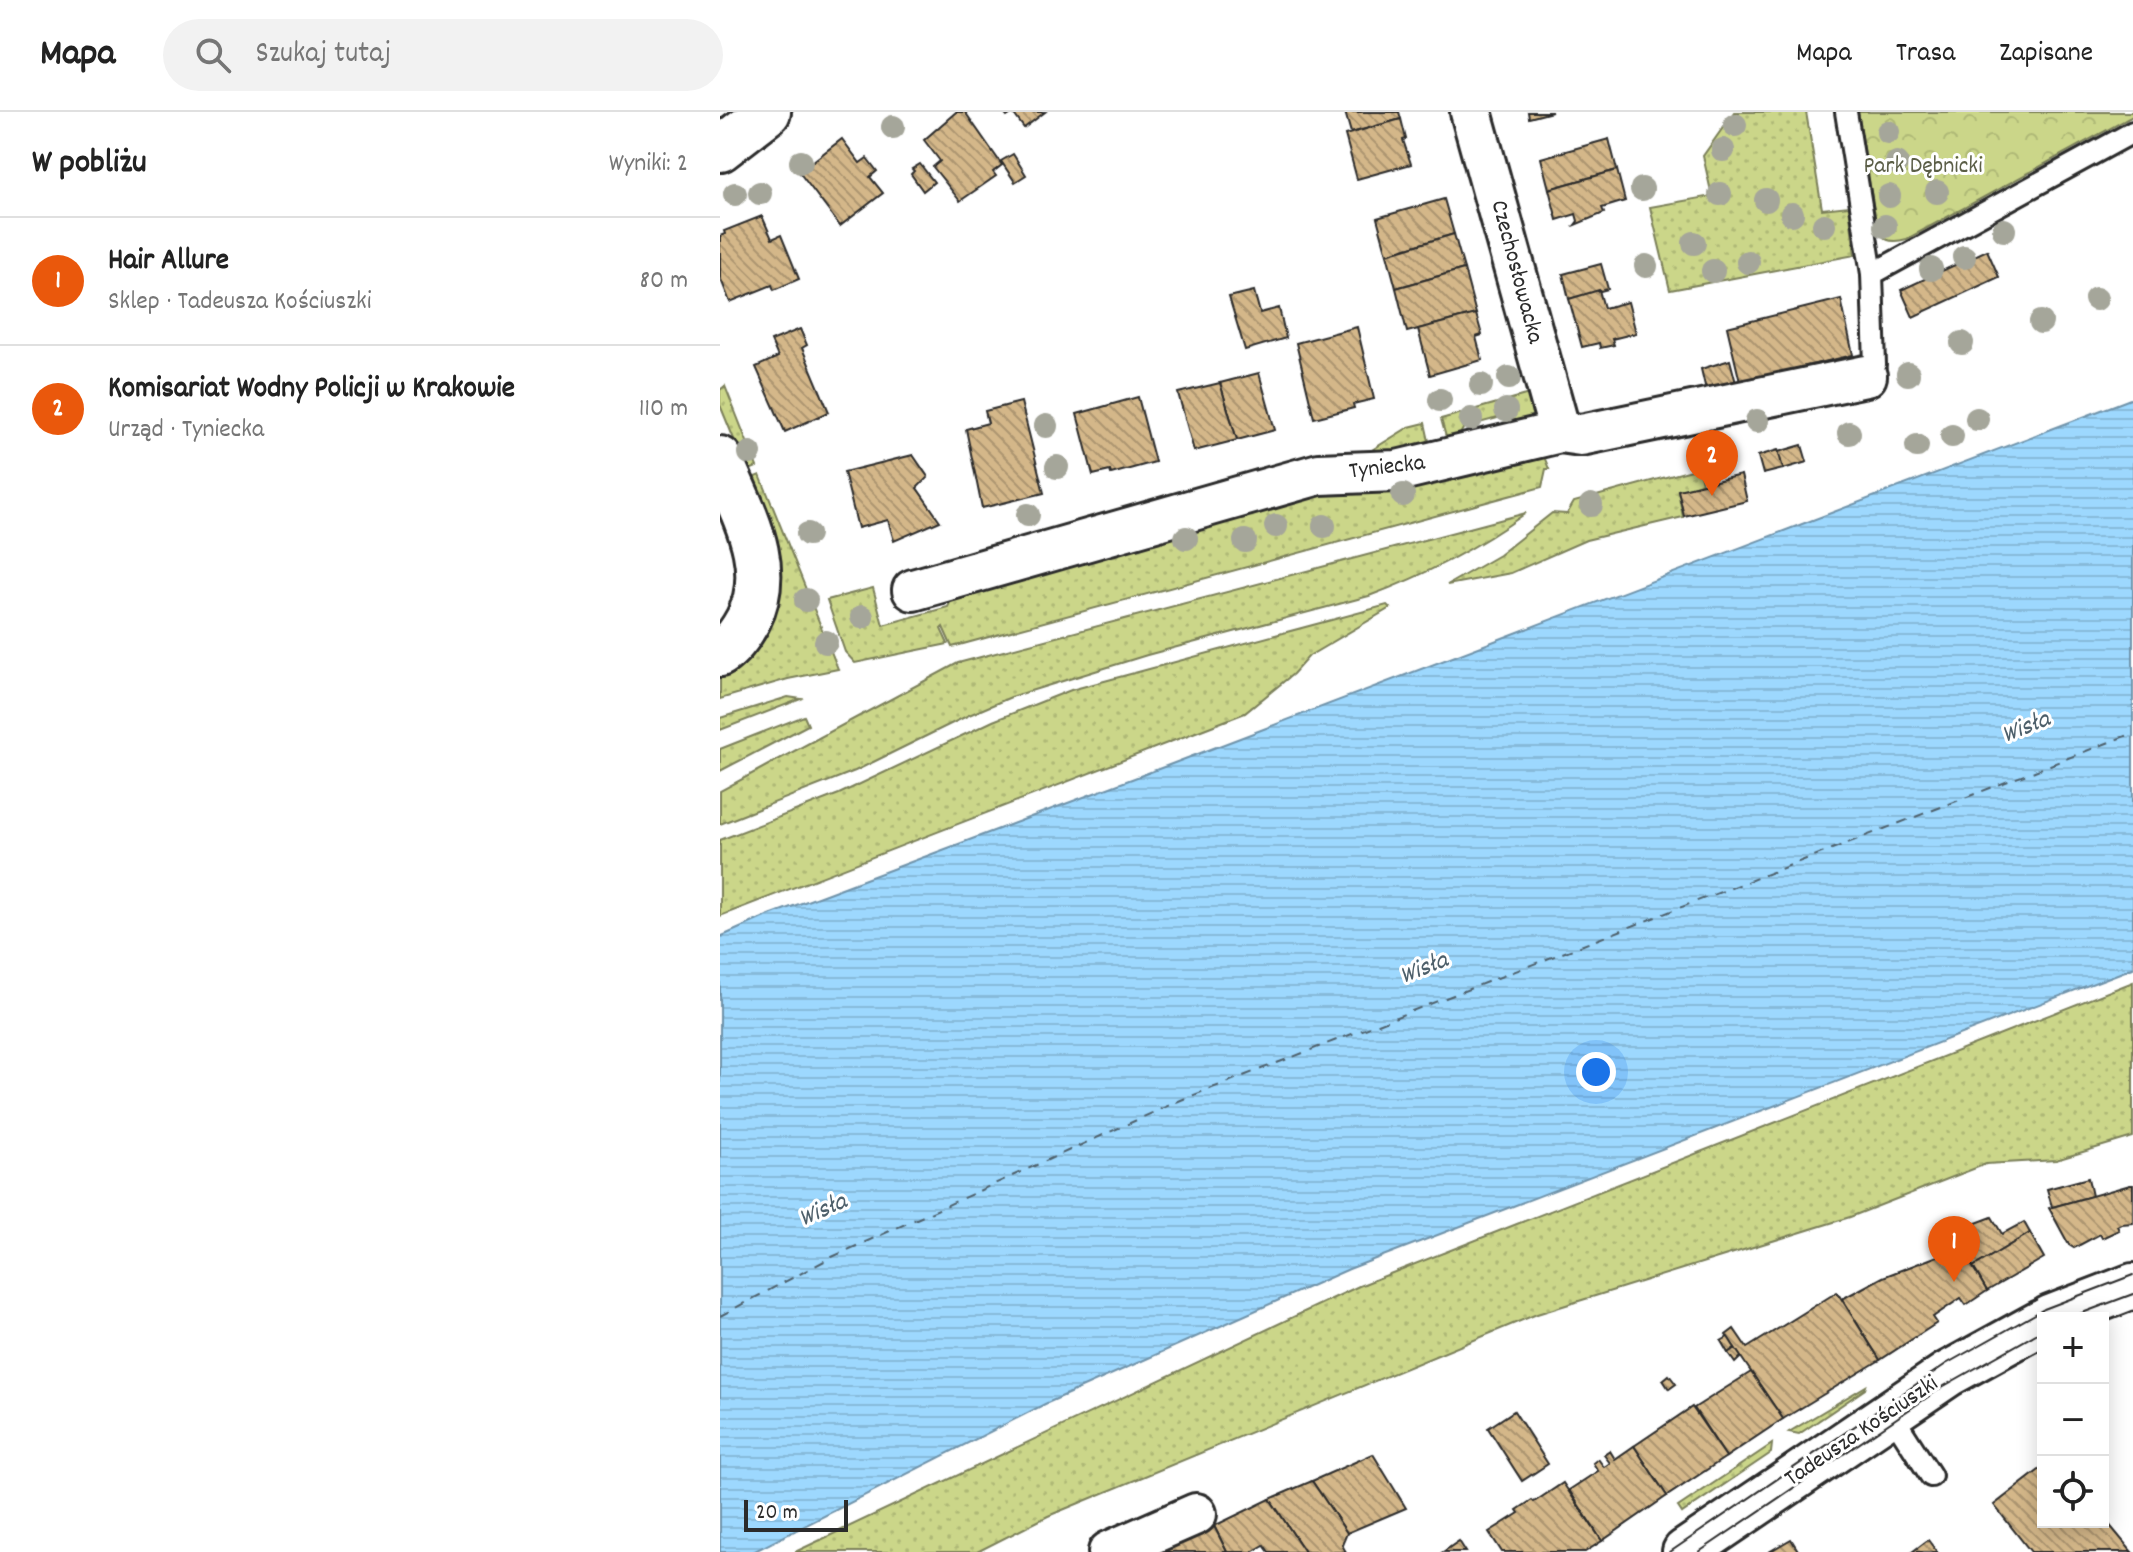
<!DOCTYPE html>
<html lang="pl">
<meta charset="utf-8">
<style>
:root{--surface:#fff;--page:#f2f2f2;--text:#222;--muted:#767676;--line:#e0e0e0;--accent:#ea580c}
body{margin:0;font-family:Dekko,sans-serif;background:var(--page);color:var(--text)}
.controls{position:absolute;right:24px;bottom:24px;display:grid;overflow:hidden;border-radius:0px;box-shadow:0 4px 20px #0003}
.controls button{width:72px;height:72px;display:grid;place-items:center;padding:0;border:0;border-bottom:2px solid var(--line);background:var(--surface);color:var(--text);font:40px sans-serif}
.scale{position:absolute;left:24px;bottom:20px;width:104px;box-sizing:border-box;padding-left:8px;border:4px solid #2b2b2b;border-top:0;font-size:22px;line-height:28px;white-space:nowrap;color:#2b2b2b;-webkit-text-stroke:6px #fff;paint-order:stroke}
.you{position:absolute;left:876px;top:960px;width:28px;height:28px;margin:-20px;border:6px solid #fff;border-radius:50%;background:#1a73e8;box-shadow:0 0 0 12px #1a73e833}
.badge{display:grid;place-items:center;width:52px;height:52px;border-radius:50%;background:var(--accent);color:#fff;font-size:26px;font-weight:700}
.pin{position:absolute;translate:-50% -66px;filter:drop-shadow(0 2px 4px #0008)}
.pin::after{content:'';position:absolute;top:42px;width:28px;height:24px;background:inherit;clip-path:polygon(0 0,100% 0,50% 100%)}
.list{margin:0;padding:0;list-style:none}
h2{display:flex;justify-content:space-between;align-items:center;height:104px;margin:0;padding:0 32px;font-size:34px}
h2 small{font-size:26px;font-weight:400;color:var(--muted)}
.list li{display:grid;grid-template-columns:52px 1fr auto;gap:24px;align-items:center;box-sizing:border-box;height:128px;padding:0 32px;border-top:2px solid var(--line)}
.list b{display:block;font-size:30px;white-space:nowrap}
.list p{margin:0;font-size:26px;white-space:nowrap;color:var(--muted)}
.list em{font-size:26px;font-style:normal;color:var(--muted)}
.icon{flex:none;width:44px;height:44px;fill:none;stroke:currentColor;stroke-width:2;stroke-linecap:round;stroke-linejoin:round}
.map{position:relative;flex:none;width:1413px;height:1440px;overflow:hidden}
header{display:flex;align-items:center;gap:48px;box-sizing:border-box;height:112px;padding:0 40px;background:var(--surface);border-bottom:2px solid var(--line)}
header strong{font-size:38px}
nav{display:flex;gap:44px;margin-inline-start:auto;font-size:28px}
.search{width:560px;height:72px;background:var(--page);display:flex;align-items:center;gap:20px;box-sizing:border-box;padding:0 28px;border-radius:44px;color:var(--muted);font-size:30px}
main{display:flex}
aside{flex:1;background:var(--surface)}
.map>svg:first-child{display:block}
.grass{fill:url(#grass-dots);stroke:#7b805a;stroke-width:2}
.park{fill:url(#park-crowns);stroke:#7b805a;stroke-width:2}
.water{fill:url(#water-rules);stroke:#6f93aa;stroke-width:2}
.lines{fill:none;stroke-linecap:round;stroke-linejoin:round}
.ferry{stroke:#4d5f6a;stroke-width:2;stroke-dasharray:10 8;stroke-linecap:butt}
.building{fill:url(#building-back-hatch);stroke:#2b2b2b;stroke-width:2}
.service-casing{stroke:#2b2b2b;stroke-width:26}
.minor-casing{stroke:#2b2b2b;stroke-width:46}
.tertiary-casing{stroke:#2b2b2b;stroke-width:50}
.service{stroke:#fff;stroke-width:20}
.minor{stroke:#fff;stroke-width:40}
.tertiary{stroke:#fff;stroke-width:44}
.tram{stroke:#2b2b2b;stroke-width:2}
.tree{fill:#a5a69a}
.labels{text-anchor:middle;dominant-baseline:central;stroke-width:6;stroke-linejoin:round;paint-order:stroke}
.park-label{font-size:24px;fill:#5b5e47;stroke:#fff}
.street-label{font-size:24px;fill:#2b2b2b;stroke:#fff}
.water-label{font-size:26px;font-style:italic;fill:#4d5f6a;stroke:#fff}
</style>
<header>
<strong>Mapa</strong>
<div class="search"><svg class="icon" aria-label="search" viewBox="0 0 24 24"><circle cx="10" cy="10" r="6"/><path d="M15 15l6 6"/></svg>Szukaj tutaj</div>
<nav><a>Mapa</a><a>Trasa</a><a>Zapisane</a></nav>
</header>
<main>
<aside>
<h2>W pobliżu<small>Wyniki: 2</small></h2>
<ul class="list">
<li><span class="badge">1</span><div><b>Hair Allure</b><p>Sklep · Tadeusza Kościuszki</p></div><em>80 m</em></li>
<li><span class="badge">2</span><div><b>Komisariat Wodny Policji w Krakowie</b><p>Urząd · Tyniecka</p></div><em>110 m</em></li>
</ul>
</aside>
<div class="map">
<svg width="1413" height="1440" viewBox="0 0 1413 1440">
<defs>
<pattern id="grass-dots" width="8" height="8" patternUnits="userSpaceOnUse" patternTransform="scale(2)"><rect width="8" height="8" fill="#cbd689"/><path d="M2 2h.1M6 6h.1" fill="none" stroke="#aeb876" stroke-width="1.8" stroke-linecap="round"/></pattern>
<pattern id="park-crowns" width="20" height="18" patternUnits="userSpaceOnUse" patternTransform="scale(2)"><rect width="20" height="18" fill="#cbd689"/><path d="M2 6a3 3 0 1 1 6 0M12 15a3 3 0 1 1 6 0" fill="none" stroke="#aeb876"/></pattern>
<pattern id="water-rules" width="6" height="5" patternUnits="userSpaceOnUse" patternTransform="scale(2)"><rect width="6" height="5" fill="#9dd8fe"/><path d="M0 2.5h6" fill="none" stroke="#87bada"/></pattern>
<pattern id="building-back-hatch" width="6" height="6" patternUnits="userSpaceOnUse" patternTransform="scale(2)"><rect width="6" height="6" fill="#d4b789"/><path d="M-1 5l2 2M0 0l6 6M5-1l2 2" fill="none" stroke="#ac9570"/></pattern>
</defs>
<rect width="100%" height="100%" fill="#fff"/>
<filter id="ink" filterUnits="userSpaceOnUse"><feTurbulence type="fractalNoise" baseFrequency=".0125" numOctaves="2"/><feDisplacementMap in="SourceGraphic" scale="16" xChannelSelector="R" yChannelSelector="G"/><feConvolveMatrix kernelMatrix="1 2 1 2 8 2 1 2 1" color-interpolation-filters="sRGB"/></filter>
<g filter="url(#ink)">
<g class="grass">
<polygon points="1014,0 1086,0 1102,97 1129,94 1135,143 950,178 930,95 992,84 983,44"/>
<polygon points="5,274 37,355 27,359 0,293 0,278"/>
<polygon points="809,282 818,300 810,311 802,314 785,304 744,315 735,331 726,325 721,307"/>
<polygon points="705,311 709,329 703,340 634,349 689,315"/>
<polygon points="823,342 829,357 826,357 822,375 232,535 223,515 221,517 228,532 135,551 125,540 107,488 153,476 163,513 228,495 237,476 584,381"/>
<polygon points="979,356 982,372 958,379 963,405 866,428 791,461 727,473 779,443 832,401 847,402 854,390"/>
<path d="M40,363L118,557L68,567L0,587V565C44,547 67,493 60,448C56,420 41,393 30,367Z"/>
<path d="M806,401C757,436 706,463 649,484L427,543L291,585L249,603L135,659L0,712V679L238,551Z"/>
<polygon points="667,493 670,496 589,544 573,562 525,601 0,804 0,728 119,682 273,609 351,578"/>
<polygon points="68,585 81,587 0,618 0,606"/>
<polygon points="84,604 88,613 0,659 0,637"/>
<polygon points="1413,870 1413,1025 1336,1048 1266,1052 1130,1105 817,1202 328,1404 257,1440 75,1440 639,1174"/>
<polygon points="1146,1274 1145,1277 1079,1322 1069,1320"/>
<polygon points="1052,1332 1051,1341 962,1401 958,1395"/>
</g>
<path class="park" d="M1138,0H1413V4L1187,127C1170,132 1162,129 1156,112Z"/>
<polygon class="water" points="1413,286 1413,856 629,1157 325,1292 33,1440 0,1440 0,825 47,804 449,653"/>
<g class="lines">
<polyline class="ferry" points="0,1204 112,1145 461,988 1413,621"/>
</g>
<g class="building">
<polygon points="236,0 245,0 282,53 273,60 276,64 240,89 213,55 220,49 204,28"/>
<polygon points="283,0 325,0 304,16 293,1 287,5"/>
<polygon points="625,0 679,0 681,7 631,21"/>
<polygon points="808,0 832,0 809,6"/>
<polygon points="681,7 686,27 683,28 691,52 637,67 625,23"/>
<polygon points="122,27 140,51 147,46 157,59 150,65 163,81 120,114 79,60"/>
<polygon points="889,27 897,58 829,77 821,46"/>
<polygon points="293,42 306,63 295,70 281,49"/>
<polygon points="200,52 214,70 203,79 191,62 194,59 192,57"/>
<polygon points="897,58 905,89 882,96 884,101 855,113 858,109 856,102 837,108 829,77"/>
<polygon points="724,87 734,122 667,142 657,106"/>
<polygon points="42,104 52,127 61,123 79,167 54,178 52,173 10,190 0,165 0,124 5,122 4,119"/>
<polygon points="734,122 744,157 676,176 667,142"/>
<polygon points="1267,138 1279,165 1193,205 1181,178"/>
<polygon points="881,152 888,177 849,187 843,162"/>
<polygon points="744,157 756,202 687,220 676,176"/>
<polygon points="879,178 884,196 908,190 916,221 892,227 894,233 880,236 879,231 862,235 849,187"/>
<polygon points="534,179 540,201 559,196 566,226 525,238 509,185"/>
<polygon points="1121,187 1133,243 1020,270 1007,215"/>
<polygon points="756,202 762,223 756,225 762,248 710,263 698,217"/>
<polygon points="637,215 654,287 633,292 634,296 594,306 576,231"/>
<polygon points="80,217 87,233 82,236 109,300 65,320 36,255 58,245 51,229"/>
<polygon points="1010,248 1016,271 986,278 981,257"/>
<polygon points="539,261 555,318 517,328 500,271"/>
<polygon points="500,271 517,328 474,339 458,281"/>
<polygon points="418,285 435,350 391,362 390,359 373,363 357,302"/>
<polygon points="301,290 324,381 262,396 246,317 268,311 265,299"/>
<polygon points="1082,333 1087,350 1063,357 1058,340"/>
<polygon points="1058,338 1063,357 1043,362 1038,344"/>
<polygon points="193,343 208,365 197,376 220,409 174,429 168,408 138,416 124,360"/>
<polygon points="1021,363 1027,389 964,404 958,378"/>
<polygon points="1368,1066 1372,1084 1332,1095 1327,1077"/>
<polygon points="1410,1073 1413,1073 1413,1111 1401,1112 1397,1114 1399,1118 1382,1126 1380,1122 1354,1136 1349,1133 1329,1096"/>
<polygon points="1272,1105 1282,1122 1304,1110 1310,1121 1253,1155 1232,1120"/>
<polygon points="1310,1121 1324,1146 1267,1179 1253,1155"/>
<polygon points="1241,1135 1267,1179 1246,1193 1241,1186 1213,1205 1217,1211 1160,1248 1122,1187 1163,1165"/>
<polygon points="1117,1180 1160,1248 1063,1307 1006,1223 1014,1217 1027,1236"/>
<polygon points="1008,1225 1015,1236 1008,1241 1001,1229"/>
<polygon points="1015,1236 1021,1245 1015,1251 1008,1241"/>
<polygon points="1031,1260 1063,1307 1006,1345 974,1296"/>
<polygon points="949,1263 956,1272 949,1277 943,1268"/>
<polygon points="972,1295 1006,1345 947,1384 914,1334"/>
<polygon points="794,1299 828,1352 802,1369 768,1316"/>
<polygon points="914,1334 947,1384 882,1429 849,1378 878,1359 873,1351 878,1347 884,1355 890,1351 884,1343 890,1339 895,1347"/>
<polygon points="653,1342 686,1396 627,1421 592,1369"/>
<polygon points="1323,1355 1323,1410 1383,1410 1383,1405 1412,1440 1311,1440 1274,1393"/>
<polygon points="592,1369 627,1421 622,1433 626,1440 585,1440 550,1387"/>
<polygon points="843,1371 882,1429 865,1440 782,1440 769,1420 799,1401 797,1398 812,1388 814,1390"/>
<polygon points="550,1387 585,1440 549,1440 544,1433 532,1440 507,1440 494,1414"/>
<polygon points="493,1412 507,1440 443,1440 441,1435"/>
<polygon points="1071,1427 1079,1440 1049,1440"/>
<polygon points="1208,1428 1217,1440 1192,1440"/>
<polygon points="739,1429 746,1440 723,1440"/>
</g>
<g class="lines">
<defs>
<g id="service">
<polyline points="1126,0 1152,162 1155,253 1146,264"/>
<polyline points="1152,162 1413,20"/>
<polyline points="1170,1300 1211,1364"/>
</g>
<g id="minor">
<polyline points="751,0 840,320"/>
<polyline points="193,478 599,362 677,359 840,320 861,323 1146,264"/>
<polyline points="389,1440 476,1402"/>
</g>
<g id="tertiary">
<polyline points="0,37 48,0"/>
<path d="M0,347C21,398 56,453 28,508C21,521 13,533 0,542"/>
<polyline points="1330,1206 1413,1174"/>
<polyline points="965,1440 1228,1262 1323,1210"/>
</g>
</defs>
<use href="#service" class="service-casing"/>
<use href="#minor" class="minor-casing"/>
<use href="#tertiary" class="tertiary-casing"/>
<use href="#service" class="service"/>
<use href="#minor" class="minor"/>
<use href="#tertiary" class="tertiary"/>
<g class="tram">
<polyline points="1349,1206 1413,1182"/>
<polyline points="950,1440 1226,1252 1324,1197 1413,1163"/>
<polyline points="979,1440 1224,1274 1323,1218"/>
</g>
</g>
<g class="tree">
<circle cx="1015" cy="13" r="12"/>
<circle cx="173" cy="15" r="12"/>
<circle cx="1168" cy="20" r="12"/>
<circle cx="1003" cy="38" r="12"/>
<circle cx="81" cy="50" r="12"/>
<circle cx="1177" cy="51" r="12"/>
<circle cx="922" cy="77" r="12"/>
<circle cx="1217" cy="80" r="12"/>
<circle cx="40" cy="81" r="12"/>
<circle cx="15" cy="82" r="12"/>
<circle cx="1000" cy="82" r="12"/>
<circle cx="1169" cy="84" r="12"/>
<circle cx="1046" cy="88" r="12"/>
<circle cx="1072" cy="102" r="12"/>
<circle cx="1104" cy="113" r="12"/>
<circle cx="1165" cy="114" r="12"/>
<circle cx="1284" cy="118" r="12"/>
<circle cx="974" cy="131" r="12"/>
<circle cx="1244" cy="145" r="12"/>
<circle cx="1028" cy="150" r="12"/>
<circle cx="926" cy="154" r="12"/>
<circle cx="1211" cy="157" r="12"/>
<circle cx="993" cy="159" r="12"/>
<circle cx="1376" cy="187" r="12"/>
<circle cx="1321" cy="210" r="12"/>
<circle cx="1242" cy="231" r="12"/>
<circle cx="1188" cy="262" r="12"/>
<circle cx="789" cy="266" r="12"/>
<circle cx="761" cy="273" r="12"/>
<circle cx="720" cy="288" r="12"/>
<circle cx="786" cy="298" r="12"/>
<circle cx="751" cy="307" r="12"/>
<circle cx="1257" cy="307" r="12"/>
<circle cx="1037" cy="309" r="12"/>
<circle cx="326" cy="314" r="12"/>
<circle cx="1129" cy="321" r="12"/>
<circle cx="1232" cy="324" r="12"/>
<circle cx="1197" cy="334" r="12"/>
<circle cx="30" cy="341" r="12"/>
<circle cx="337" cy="355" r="12"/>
<circle cx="683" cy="383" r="12"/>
<circle cx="871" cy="393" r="12"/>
<circle cx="308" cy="403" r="12"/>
<circle cx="556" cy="414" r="12"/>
<circle cx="604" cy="414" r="12"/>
<circle cx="88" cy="422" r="12"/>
<circle cx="466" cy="426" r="12"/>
<circle cx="525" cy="429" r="12"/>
<circle cx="86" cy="488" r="12"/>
<circle cx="142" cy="505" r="12"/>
<circle cx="106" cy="530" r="12"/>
</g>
</g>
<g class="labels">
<g class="park-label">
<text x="1203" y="55">Park Dębnicki</text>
</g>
<g class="street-label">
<text transform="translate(796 160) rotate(75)">Czechosłowacka</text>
<text transform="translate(667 356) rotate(-7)">Tyniecka</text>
<text transform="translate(1142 1320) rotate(-34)">Tadeusza Kościuszki</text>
</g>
<g class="water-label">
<text transform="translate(1306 616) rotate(-22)">Wisła</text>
<text transform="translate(704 857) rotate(-22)">Wisła</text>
<text transform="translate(103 1099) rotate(-24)">Wisła</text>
</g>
</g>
</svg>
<div class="controls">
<button>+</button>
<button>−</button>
<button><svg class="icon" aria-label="locate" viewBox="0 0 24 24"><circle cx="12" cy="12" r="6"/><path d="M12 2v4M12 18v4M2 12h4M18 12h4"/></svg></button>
</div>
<div class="scale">20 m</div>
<div class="you"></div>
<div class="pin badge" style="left:1234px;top:1170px">1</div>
<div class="pin badge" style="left:992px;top:384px">2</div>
</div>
</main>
